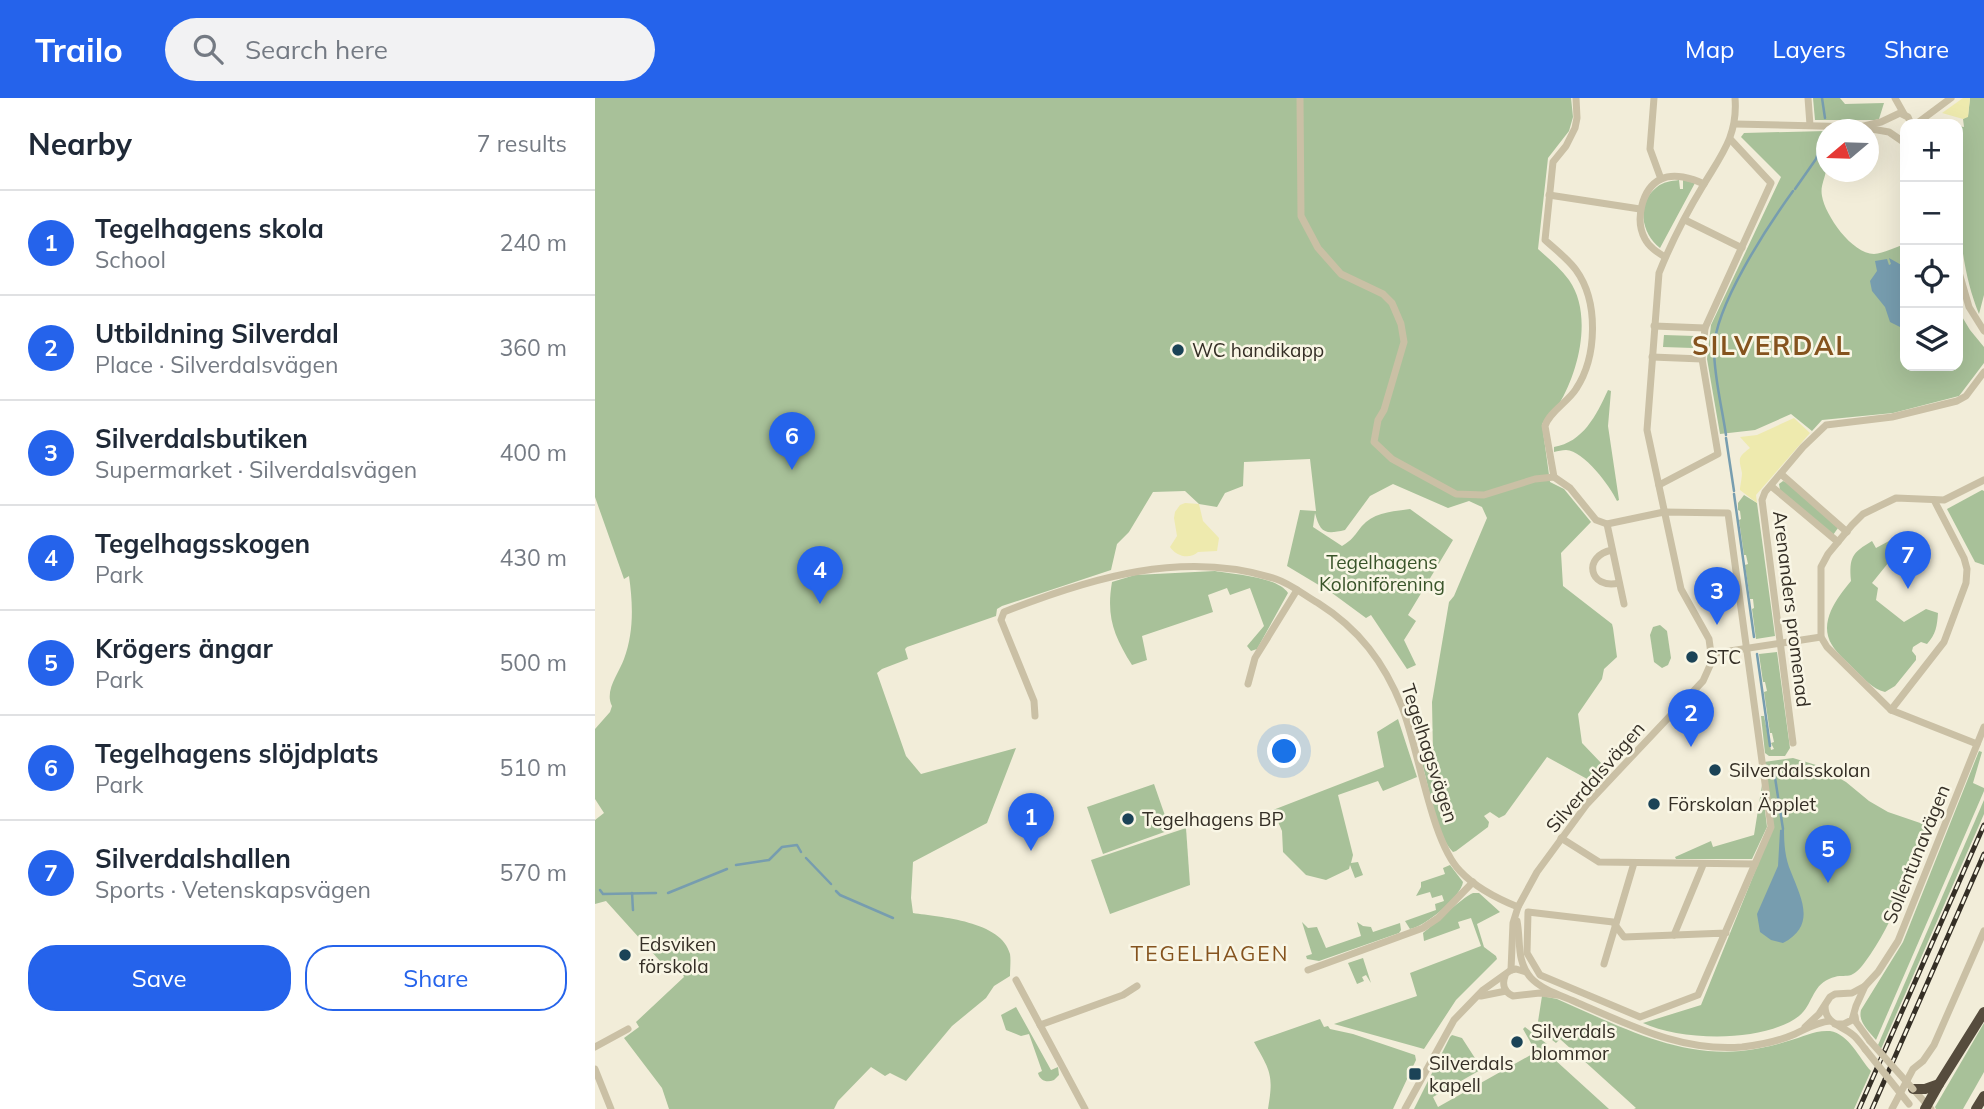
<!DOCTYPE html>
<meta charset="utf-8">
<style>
:root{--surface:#fff;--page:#f2f2f3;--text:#1f2937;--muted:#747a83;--line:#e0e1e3;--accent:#2563eb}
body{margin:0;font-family:Mulish,sans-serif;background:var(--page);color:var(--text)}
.controls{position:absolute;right:21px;top:21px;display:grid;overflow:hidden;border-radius:14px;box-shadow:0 7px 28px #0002}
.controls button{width:63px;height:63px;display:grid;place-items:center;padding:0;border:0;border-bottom:2px solid var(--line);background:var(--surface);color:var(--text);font:35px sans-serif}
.compass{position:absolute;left:1221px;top:21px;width:63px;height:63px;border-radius:50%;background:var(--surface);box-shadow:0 7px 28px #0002;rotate:251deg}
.you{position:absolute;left:690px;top:654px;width:24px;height:24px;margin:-18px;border:5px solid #fff;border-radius:50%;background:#1a73e8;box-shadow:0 0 0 10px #1a73e833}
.badge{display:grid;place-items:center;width:46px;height:46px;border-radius:50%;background:var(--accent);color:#fff;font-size:23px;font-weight:700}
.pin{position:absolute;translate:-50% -58px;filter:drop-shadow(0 2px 4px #0008)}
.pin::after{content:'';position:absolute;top:37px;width:24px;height:21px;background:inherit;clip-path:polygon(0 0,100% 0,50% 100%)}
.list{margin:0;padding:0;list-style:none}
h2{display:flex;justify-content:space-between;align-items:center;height:91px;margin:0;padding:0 28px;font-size:30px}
h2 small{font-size:23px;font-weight:400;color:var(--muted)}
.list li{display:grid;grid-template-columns:46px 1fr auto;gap:21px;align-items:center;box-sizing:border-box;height:105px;padding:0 28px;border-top:2px solid var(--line)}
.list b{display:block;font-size:26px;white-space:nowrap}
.list p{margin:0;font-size:23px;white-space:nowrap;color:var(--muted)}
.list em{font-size:23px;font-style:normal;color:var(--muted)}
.actions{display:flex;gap:14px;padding:21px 28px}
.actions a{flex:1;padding:16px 0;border:2px solid var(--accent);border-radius:28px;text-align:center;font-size:24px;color:var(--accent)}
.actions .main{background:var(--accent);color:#fff}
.icon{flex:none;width:38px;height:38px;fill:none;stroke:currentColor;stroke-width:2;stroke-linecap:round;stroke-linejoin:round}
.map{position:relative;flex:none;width:1389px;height:1011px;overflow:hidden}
header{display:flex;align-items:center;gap:42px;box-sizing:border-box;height:98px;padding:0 35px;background:var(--accent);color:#fff}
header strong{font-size:33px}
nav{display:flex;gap:38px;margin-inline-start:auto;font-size:24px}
.search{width:490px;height:63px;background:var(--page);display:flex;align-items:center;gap:18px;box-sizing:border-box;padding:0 24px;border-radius:38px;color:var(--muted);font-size:26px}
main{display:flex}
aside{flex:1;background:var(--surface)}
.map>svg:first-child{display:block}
.green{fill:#a8c199}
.sand{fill:#eeeaae}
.water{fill:#779daf}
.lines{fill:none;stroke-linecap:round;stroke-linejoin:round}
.stream{stroke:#779daf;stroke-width:2.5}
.minor{stroke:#cac0a5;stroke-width:7}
.highway{stroke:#564c3d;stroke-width:10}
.rail-casing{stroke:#352f26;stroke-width:5}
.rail{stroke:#f9f6e5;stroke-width:2.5;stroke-dasharray:8;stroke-linecap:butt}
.minor-bridge{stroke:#cac0a5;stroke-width:7}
.poi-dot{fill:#1b4357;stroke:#f9f6e5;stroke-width:2.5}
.labels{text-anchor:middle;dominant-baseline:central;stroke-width:5;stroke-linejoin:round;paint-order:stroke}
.poi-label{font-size:19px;fill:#352f26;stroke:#f9f6e5;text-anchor:start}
.park-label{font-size:19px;fill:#39542a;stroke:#f9f6e5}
.street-label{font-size:19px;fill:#352f26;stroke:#f9f6e5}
.neighbourhood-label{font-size:21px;letter-spacing:2px;fill:#85531e;stroke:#f9f6e5}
.district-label{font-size:26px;font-weight:bold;letter-spacing:2px;fill:#85531e;stroke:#f9f6e5}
</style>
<header>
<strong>Trailo</strong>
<div class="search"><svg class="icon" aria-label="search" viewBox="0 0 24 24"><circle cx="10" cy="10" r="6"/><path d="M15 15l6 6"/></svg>Search here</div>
<nav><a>Map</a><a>Layers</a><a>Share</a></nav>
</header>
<main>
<aside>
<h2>Nearby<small>7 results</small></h2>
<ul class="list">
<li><span class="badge">1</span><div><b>Tegelhagens skola</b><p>School</p></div><em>240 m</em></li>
<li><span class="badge">2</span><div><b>Utbildning Silverdal</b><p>Place · Silverdalsvägen</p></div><em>360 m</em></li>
<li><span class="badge">3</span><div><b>Silverdalsbutiken</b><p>Supermarket · Silverdalsvägen</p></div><em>400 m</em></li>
<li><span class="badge">4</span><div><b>Tegelhagsskogen</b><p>Park</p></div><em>430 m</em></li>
<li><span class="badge">5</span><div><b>Krögers ängar</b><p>Park</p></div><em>500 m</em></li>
<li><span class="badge">6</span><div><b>Tegelhagens slöjdplats</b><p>Park</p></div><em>510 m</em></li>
<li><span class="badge">7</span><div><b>Silverdalshallen</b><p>Sports · Vetenskapsvägen</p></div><em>570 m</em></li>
</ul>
<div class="actions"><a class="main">Save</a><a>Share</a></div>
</aside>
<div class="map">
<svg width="1389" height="1011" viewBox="0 0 1389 1011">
<rect width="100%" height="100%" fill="#f2edd9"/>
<g class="green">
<path d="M0,0H976L978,19L974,33L953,60L943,151C954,161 965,170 974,182C998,216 984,273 964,306C960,313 952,320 947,326L955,384L969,391L996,424L966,455L968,488L1017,526L1018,530L1022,559L1009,571L1007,581L983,616L987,645L1008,667L994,682L952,659L910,717L904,720L895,714L889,718L894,724L893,729L861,753L858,754C842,739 833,684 826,662L838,655L837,604L854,504L859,498L892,420L887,409L874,403L853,410L798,386L775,398L750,432C729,437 725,434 720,415L718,429L747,448C761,440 761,433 771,424C782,414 802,413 815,411L858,442L813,517L821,523L809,542L821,567L812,571L776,517L771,520L737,495L692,468L705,412L721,413L715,361L649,364L648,388L630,395L622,409L604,406L590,393L558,394L534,434L522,446L516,472L407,508L402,511L401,518L312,549L310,551L313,561L287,571L282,575L311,658L326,676L421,650L392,725L318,764L316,800L318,815C345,819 407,823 415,856C416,862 415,871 415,878L399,888L391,900L357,928L311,983L295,975L290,978L276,969L243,1003L239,1011H74L67,990L29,940L44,929L41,924L89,879L83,866L74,873L11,803L0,806V722L9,715L0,701V631L15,614L17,608C9,593 24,575 29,561C39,534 38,506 34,478L29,481L0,399Z"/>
<polygon points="1218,0 1245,0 1250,6 1289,5 1284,21 1280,22 1220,22"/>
<path d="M1375,0H1389V197L1384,216C1360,157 1363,90 1363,28L1369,29L1368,21L1373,18Z"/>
<path d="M1231,33C1231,46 1234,60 1231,72C1230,81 1225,88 1227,98C1230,117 1257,156 1279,156C1289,155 1301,149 1310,146V268H1363V212L1375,232L1389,249V265L1364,298L1298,315L1227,322L1217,333L1196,316L1160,332L1125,336L1112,261L1116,227L1186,79L1146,39L1149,35Z"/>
<path d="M1084,82L1085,91H1088V82L1100,85L1065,150C1046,135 1041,105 1062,89C1068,84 1076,83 1084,82Z"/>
<polygon points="1069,237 1100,238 1098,250 1068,249"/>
<path d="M1013,292L1016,293L1013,328L1024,402L1022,403C1015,388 989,353 971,352C967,352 963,353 959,354V349C988,344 1001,318 1013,292Z"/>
<polygon points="1188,383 1193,385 1243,430 1238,437 1185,392 1184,386"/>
<polygon points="1387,392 1389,393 1389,467 1380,464 1352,411"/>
<polygon points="1149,397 1162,405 1180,538 1161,541 1157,511 1159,510 1158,501 1155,501 1150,467 1153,466 1151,457 1149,457 1144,422 1146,421 1145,413 1143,412 1143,405"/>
<path d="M1307,436L1317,455L1302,454L1277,485L1283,490L1281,502L1309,524L1331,511L1343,515C1342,528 1341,536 1332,546L1326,544L1318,549L1317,553L1321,558V562L1300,588L1290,594C1277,591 1270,581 1260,572C1253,564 1242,556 1237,547C1223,524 1242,500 1256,483C1254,459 1257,455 1277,443L1281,450Z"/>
<path d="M620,473C638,476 683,479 693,495L662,551L656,553L652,548L669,528L655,490L635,497L632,490L613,497L618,514L547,538L552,562L537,567C519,538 511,519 517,484L540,477Z"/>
<polygon points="1065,527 1072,533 1076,560 1073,567 1067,570 1059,564 1055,537 1058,529"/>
<polygon points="1182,554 1195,650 1190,658 1174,658 1170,655 1166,618 1169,618 1176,652 1179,651 1176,645 1179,644 1177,635 1175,635 1169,594 1172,593 1170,584 1168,584 1164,556"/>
<polygon points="803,621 822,679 788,693 783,683 743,697 758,757 756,765 763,764 768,777 760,780 755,767 754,771 731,782 711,777 688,754 687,733 678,712 789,669 782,634"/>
<path d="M1384,653L1387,654L1378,685L1389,690V693L1281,942C1273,932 1263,924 1266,912L1308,844Z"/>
<path d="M1198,660L1221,667L1251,684L1274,703L1293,714L1334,728C1315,773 1300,824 1270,864C1254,886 1251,873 1234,881C1217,888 1217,908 1204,918C1169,945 1086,943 1048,925L1106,907L1178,729L1169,664Z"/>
<polygon points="559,686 575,732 508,756 492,709"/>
<polygon points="1167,687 1172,729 1157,761 1081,761 1080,759 1116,743 1118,749 1159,737"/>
<polygon points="1389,702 1389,716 1286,951 1283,947"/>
<polygon points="591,730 595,787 515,816 496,762"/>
<path d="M855,767L868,784C866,799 829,829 815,831L810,823L841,812L840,806L849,803L847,797L837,800L835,794L821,798L826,789V784L850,776L848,770Z"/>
<path d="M878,795H884L905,814L882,826L889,849L901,858L902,861L861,902L829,951L739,926L822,898L815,875L886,848L876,820L863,824L865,830L829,843L828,835C841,825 865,801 878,795Z"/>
<polygon points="707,824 713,830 722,829 731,850 766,838 762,824 768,828 776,829 778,834 805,825 806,832 804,835 724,863 712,861 711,858 717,856"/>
<polygon points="768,860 776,885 771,877 767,879 769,883 762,886 753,865"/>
<path d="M947,898L962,901C1020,926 1080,959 1146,953C1162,951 1178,948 1193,943C1208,939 1219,932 1235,933C1254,936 1264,960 1276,973L1259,1011H1039L1041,1010L965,941L961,945L942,930Z"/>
<path d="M421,909L456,972L463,969L464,977L459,982C452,985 445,983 443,975L447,973L434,936L426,938L411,932L406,917Z"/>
<path d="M725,921L729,929L733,928L735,931L758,936L820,957L821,962L798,1011H673C679,976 675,973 659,944Z"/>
<polygon points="1389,925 1389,974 1368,1011 1341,1011 1340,1009"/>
<polygon points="930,929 952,946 948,951 1014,1011 819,1011 855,939 857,937 867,940 887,971 838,999 843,1009 941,954 928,931"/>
</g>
<g class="sand">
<polygon points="1368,0 1375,0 1373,19 1368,21 1347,15"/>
<path d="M1199,320L1215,335L1161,397L1162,405L1145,392C1145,388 1147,380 1147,375C1144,360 1142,360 1155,350L1145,339L1162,337Z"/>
<path d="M590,405L604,406L608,423L624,440L622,453L603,454C594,462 581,458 575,449L582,438L579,420L580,414L585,407Z"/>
</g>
<g class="water">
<polygon points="1294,160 1310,169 1309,231 1295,224 1290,209 1277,193 1275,183 1282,173 1280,163 1292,161 1294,167 1296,166"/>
<path d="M1189,731C1189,746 1190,760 1196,774C1206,800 1222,827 1188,845L1176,842L1165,834L1162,816L1183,768L1185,732Z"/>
</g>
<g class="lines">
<g class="stream">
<polyline points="1227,0 1230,20"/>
<polyline points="1200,91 1221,61 1229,34"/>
<path d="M1131,337C1127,309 1119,279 1119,251C1120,208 1172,129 1198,93"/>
<polyline points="1131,340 1139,393"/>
<polyline points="1139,396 1159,539"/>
<polyline points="1162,556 1175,648"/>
<polyline points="1179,673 1188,731"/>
<polyline points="211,760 236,786"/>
<polyline points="141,767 174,762 187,749 202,747 206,754"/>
<polyline points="5,792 8,796 61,795"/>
<polyline points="241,793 245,797 298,820"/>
<polyline points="37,795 38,812"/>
<polyline points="73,795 132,771"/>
</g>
<g class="minor">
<polyline points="705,0 706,118 723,150 746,176 788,196 797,205 806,226 809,244 789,312 783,322 779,344 797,361 861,396 889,397 940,381 959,379 975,390 1001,422 1012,426 1069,414 1133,415 1176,729 1103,897 1045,919 945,877 932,855 933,814 1018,824 1029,839 1131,835"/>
<polyline points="1059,0 1055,51 1066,81"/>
<polyline points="1213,0 1215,27"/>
<polyline points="1300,0 1309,16"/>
<polyline points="1140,26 1265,29 1294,34 1310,45"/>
<polyline points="1321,26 1356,0"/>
<polyline points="1269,28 1286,24 1305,15 1313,19 1316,26"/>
<polyline points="954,97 1045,111"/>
<polyline points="1090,122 1147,150"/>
<path d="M1070,159C1062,154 1054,149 1050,141C1040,123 1046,91 1066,81C1079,75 1097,80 1109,86"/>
<polyline points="1363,171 1374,209 1389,233"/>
<polyline points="1059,228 1110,230"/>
<polyline points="1057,259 1107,261"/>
<polyline points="1186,376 1252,434"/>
<path d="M959,379L950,328C954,314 973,304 981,291C1002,259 1004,204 981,172C973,161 960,151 950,142L958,64L971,48L980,30L982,20L981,0"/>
<polyline points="1064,387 1123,356 1107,261 1110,230 1176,85 1136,42"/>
<polyline points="1176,388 1243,444"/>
<polyline points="1012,426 1029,506"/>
<path d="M1017,452C987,458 994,492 1024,485"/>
<polyline points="1115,556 1226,539"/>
<polyline points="653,586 660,560 702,492"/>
<polyline points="1296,612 1349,544 1371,485 1372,471 1369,460 1339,402"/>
<path d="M440,618L439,603L406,522L409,514C495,480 589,451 681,481C696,486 709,497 723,505C764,531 789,564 807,609C824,652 836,743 865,773C880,789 903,801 923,809"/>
<polyline points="1198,645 1167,402 1170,394 1208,349 1231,327 1297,319 1362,303 1371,298 1389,274"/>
<polyline points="1382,646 1296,612 1232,549 1226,539 1226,469 1233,456 1257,427 1268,416 1301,400 1349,402 1389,382"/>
<polyline points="966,740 1004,764 1160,766"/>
<path d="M922,823C926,843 921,863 936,880C947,892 968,898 983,905C1037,928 1087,954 1147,949C1165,947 1184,943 1200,936C1211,931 1222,924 1235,923"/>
<polyline points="1079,837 1108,767"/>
<polyline points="1009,866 1039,765"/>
<polyline points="713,872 828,830 843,820 878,784"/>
<path d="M916,872L918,825L923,809L942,774L992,706L1108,583L1117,563L1114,541L1086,491L1052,332L1064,175C1076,145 1092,114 1109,86C1127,56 1143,37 1140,0"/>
<path d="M910,878C907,886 909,894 918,898L945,895L962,897"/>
<polyline points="421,882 490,1011"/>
<polyline points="886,898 911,893"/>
<path d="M1230,908C1230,926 1246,927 1258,937C1263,941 1266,946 1270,951"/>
<polyline points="1260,918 1261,924 1275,943"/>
<polyline points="1240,926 1249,926 1257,922 1261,908 1270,888 1283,874 1303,843 1389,629"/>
<polyline points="445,927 528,897 542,888"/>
<polyline points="1210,929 1224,916 1235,899 1240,896 1257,895 1270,888"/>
<polyline points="0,949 33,931"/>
<polyline points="0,971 16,1011"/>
<polyline points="1318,991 1336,1011"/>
<polyline points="810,1011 859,922 888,892 916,872 921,871 931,874"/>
<polyline points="1297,1011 1318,971 1328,963 1339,947 1389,833"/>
</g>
<g class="highway">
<polyline points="1318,991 1330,991 1344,986"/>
<polyline points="1330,1011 1344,986 1389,914"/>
<polyline points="1381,1011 1389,998"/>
</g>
<defs>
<g id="rail">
<polyline points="1264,1011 1389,727"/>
<polyline points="1277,1011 1389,756"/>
</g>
</defs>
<use href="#rail" class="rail-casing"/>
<use href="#rail" class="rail"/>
<g class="minor-bridge">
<polyline points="1275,943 1318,991"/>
<polyline points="1270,951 1314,1006"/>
</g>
</g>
<g class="poi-dot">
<circle cx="583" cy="252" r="7"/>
<circle cx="1097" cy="559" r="7"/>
<circle cx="1120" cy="672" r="7"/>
<circle cx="1059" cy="706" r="7"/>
<circle cx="533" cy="721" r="7"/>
<circle cx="30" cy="857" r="7"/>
<circle cx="922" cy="944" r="7"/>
<rect x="813" y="969" width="14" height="14" rx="3.5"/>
</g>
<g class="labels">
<g class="poi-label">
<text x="597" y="252">WC handikapp</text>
<text x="1111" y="559">STC</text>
<text x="1134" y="672">Silverdalsskolan</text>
<text x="1073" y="706">Förskolan Äpplet</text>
<text x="547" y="721">Tegelhagens BP</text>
<text x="44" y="846">Edsviken<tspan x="44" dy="22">förskola</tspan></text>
<text x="936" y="933">Silverdals<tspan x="936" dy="22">blommor</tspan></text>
<text x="834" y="965">Silverdals<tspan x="834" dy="22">kapell</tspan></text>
</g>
<g class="park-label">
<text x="787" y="464">Tegelhagens<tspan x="787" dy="22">Koloniförening</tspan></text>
</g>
<g class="street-label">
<text transform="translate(1197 511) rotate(83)">Arenanders promenad</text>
<text transform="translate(835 655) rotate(72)">Tegelhagsvägen</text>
<text transform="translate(1000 679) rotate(-49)">Silverdalsvägen</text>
<text transform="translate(1321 756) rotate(-68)">Sollentunavägen</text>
</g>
<g class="neighbourhood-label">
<text x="615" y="855">TEGELHAGEN</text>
</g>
<g class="district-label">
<text x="1177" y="247">SILVERDAL</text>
</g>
</g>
</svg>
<div class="controls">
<button>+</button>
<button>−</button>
<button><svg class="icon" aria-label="locate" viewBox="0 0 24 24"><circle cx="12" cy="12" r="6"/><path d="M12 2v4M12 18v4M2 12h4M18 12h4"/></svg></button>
<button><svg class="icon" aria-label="layers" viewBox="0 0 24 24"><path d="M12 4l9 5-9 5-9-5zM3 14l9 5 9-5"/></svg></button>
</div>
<svg class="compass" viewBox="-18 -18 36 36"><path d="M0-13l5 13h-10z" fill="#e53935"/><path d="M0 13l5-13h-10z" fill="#747a83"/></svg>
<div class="you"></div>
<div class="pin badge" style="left:436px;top:753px">1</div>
<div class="pin badge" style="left:1096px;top:649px">2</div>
<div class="pin badge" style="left:1122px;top:527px">3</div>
<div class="pin badge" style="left:225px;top:506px">4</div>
<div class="pin badge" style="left:1233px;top:785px">5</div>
<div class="pin badge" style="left:197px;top:372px">6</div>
<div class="pin badge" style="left:1313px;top:491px">7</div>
</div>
</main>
